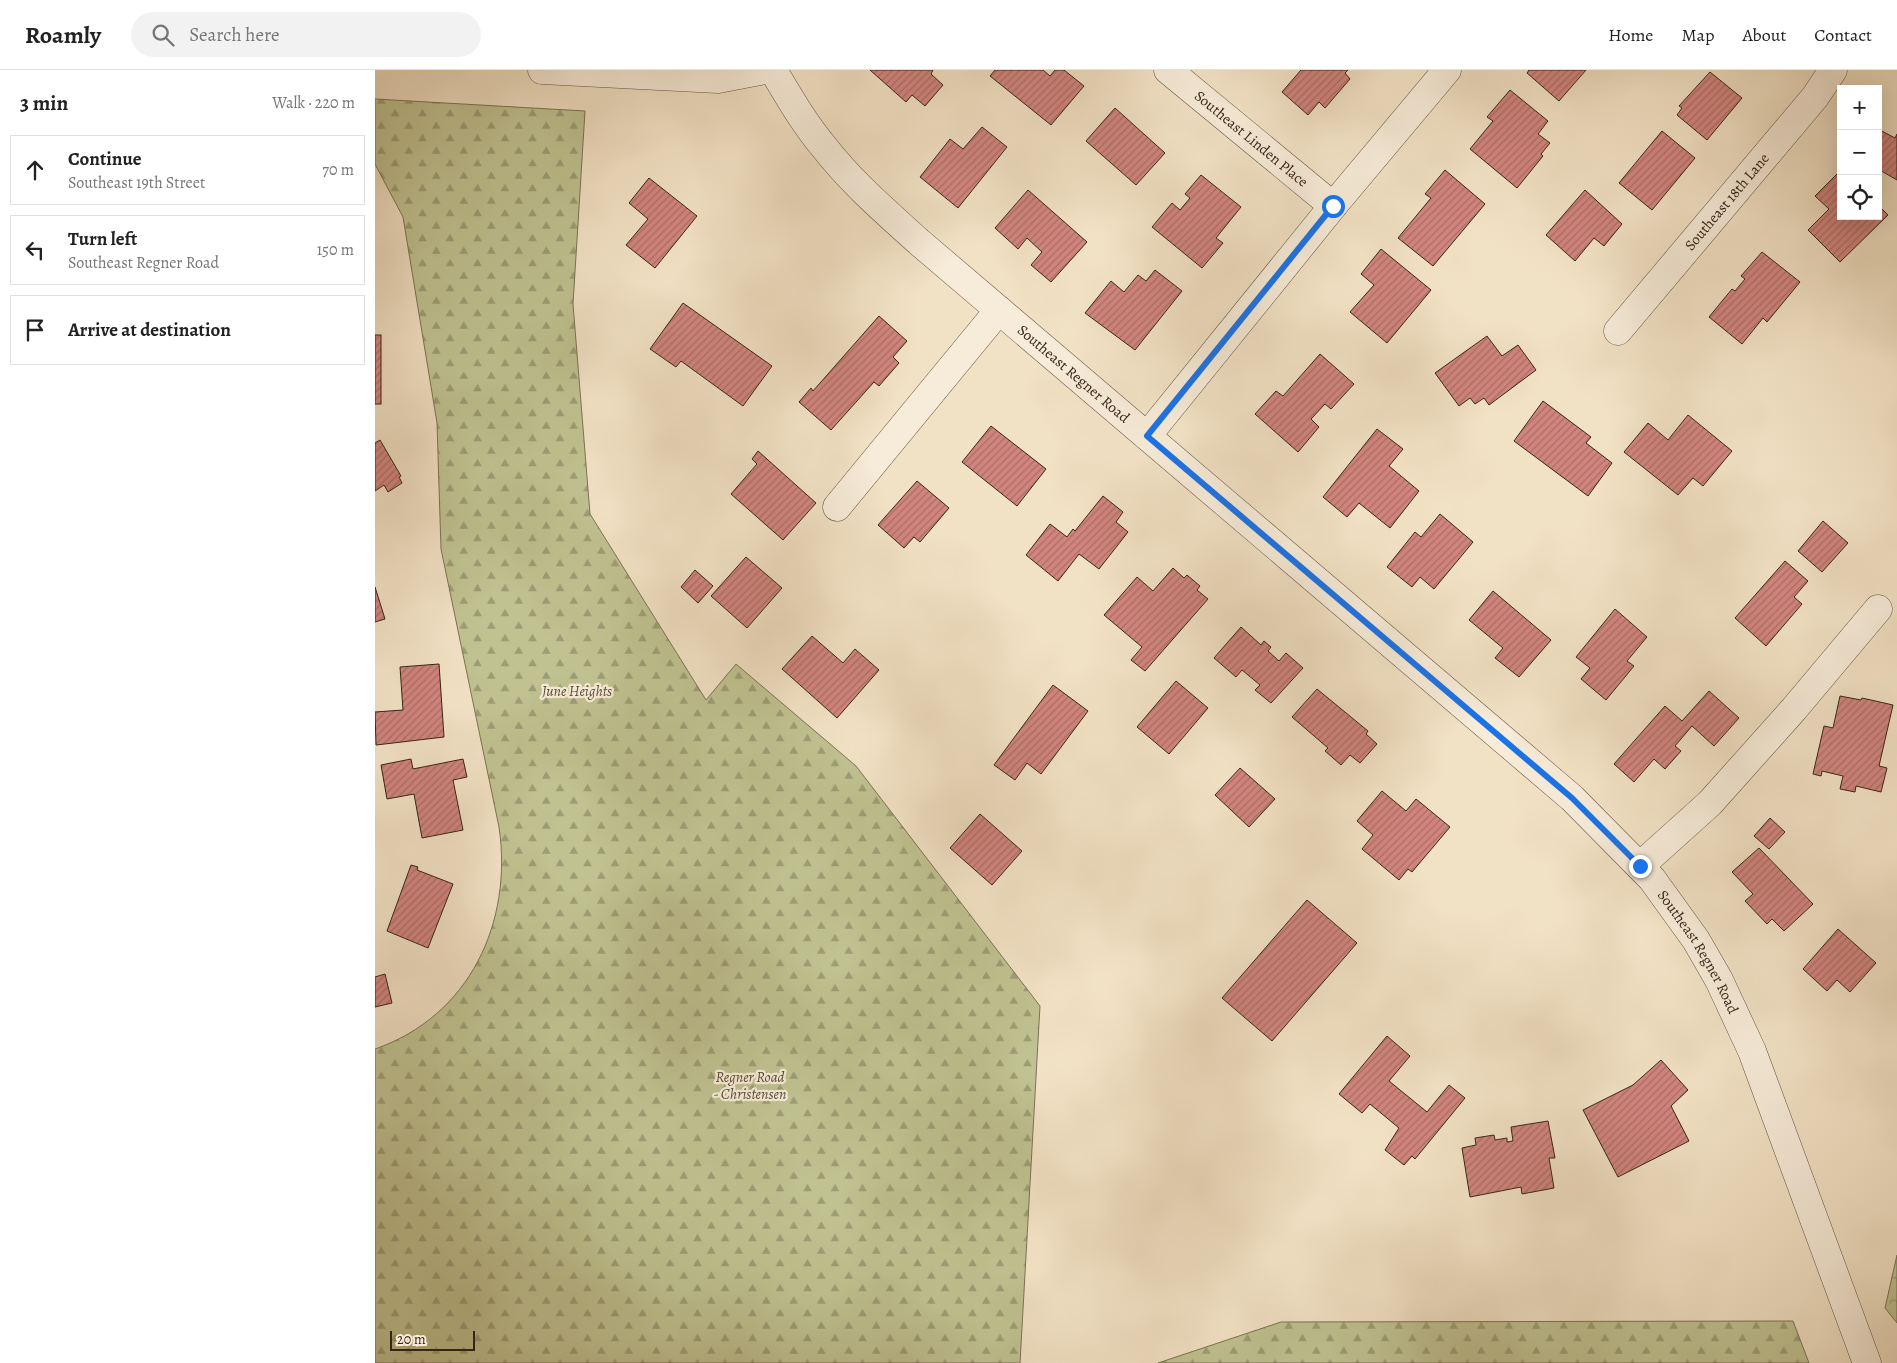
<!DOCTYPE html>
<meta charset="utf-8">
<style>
:root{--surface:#fff;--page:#f2f2f2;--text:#222;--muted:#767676;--line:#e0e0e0}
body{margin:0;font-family:Alegreya,serif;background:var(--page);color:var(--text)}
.controls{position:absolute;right:15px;top:15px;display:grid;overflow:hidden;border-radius:0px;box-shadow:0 5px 20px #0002}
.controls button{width:45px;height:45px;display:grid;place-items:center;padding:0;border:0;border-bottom:1px solid var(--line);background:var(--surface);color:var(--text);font:25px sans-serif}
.scale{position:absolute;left:15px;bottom:12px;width:85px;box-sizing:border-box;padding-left:5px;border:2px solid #362518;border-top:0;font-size:14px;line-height:18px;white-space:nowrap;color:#362518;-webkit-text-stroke:4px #f7ecd9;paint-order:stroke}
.stop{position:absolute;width:15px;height:15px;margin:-11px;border:4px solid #1a73e8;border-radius:50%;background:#fff}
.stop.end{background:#1a73e8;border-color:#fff;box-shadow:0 1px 5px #0008}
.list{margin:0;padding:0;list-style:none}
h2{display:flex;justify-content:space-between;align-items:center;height:65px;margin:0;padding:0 20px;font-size:21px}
h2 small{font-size:16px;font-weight:400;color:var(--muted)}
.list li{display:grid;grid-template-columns:32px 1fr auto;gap:15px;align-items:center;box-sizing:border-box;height:70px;margin:0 10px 10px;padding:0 10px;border:1px solid var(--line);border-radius:0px}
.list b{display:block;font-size:19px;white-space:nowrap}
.list p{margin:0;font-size:16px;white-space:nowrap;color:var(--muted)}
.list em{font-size:16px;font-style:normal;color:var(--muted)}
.icon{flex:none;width:28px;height:28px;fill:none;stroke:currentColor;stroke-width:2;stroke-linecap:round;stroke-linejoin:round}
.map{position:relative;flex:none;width:1522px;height:1293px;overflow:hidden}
header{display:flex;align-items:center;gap:30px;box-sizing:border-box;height:70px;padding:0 25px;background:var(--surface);border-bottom:1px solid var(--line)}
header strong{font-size:24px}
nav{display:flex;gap:28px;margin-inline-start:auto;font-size:18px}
.search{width:350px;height:45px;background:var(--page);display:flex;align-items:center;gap:12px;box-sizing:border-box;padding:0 18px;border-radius:28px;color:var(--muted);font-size:19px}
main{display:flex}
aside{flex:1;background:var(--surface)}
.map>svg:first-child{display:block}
.forest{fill:url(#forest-firs);stroke:#7b7454}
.park{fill:url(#park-crowns);stroke:#7b7454}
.building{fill:url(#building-hatch);stroke:#362518}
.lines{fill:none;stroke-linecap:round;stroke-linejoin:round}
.minor-casing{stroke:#655443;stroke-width:29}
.minor{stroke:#f7ecd9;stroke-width:28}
.route{stroke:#1a73e8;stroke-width:6}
.labels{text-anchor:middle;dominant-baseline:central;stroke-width:4.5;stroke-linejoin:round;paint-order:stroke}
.street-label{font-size:15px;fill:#362518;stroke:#f7ecd9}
.park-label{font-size:15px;font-style:italic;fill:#584c36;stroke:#f7ecd9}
</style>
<header>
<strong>Roamly</strong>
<div class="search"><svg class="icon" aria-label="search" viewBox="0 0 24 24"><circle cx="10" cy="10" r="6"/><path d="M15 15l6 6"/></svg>Search here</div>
<nav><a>Home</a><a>Map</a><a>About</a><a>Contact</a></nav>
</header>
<main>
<aside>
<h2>3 min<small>Walk · 220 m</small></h2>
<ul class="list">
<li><svg class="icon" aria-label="ahead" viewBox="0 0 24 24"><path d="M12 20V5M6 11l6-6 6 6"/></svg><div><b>Continue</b><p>Southeast 19th Street</p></div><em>70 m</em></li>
<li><svg class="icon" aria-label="left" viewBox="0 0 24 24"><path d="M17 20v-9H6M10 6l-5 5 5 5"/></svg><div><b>Turn left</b><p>Southeast Regner Road</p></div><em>150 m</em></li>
<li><svg class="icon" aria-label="arrive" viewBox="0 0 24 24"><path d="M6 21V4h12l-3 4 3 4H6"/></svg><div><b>Arrive at destination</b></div></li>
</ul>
</aside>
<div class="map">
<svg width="1522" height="1293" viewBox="0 0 1522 1293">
<defs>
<pattern id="forest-firs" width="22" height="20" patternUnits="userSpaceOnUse" patternTransform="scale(1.25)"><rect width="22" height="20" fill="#c0c291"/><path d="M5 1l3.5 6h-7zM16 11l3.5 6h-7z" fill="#9d9d75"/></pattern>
<pattern id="park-crowns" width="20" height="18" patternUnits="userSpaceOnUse" patternTransform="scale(1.25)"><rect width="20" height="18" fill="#c0c291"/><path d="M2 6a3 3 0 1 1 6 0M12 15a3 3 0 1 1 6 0" fill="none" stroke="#9d9d75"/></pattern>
<pattern id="building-hatch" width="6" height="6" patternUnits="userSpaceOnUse" patternTransform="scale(1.25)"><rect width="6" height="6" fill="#d2857f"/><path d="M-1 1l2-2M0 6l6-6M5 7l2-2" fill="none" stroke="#ab6d67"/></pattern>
</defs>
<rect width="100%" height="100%" fill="#f2e2c5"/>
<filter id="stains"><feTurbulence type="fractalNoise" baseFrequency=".004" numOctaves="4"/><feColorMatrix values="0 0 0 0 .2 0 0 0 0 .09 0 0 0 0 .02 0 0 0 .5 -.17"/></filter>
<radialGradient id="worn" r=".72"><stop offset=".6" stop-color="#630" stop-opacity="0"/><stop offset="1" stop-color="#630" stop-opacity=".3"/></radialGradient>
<g class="forest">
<path d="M0,29L210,41L198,234L215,444L331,630L361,594L481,696L665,936L645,1293H0V979C95,946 138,852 124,757L66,479L62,353L28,147L0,94Z"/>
<polygon points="1418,1251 1434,1293 783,1293 906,1252"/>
</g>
<polygon class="park" points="1522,1185 1522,1253 1510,1238"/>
<g class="building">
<polygon points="495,0 558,0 556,4 568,15 550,36 537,25 531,32"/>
<polygon points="620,0 668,0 675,6 680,0 689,0 709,16 676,55 615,6"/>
<polygon points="926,0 973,0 970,3 975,9 950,38 944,32 933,45 907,22"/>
<polygon points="1154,0 1211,0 1184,31 1152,3"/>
<polygon points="1335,2 1367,28 1332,70 1302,45 1307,38 1304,36"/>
<polygon points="1135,20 1173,51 1163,64 1175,73 1166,84 1168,86 1142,118 1095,79 1118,51 1112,47"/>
<polygon points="740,38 790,83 761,115 711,71"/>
<polygon points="607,57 632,77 583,138 545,107 575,69 588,79"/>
<polygon points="1503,59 1520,68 1522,64 1522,110 1503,99"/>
<polygon points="1287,61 1320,88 1277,140 1244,113"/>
<polygon points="1070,100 1110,134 1058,196 1023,168 1056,128 1050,124"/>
<polygon points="1466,100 1466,146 1503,146 1503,135 1513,145 1465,192 1433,160 1454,139 1440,126"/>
<polygon points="826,105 866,137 841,168 848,173 827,198 777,157 797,133 805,140 815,128 810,124"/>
<polygon points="274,108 322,146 280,198 251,175 273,149 254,133"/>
<polygon points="653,120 712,172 676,212 656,195 667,182 652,168 643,179 620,158"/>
<polygon points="1210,120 1247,154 1229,176 1219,168 1200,191 1171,165"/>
<polygon points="1006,179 1056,220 1012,273 975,242 999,215 986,204"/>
<polygon points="1387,182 1425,212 1392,252 1388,248 1367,274 1334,247 1357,219 1360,221 1370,209 1366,206"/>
<polygon points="780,200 807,221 760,280 710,243 736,211 749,222 763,205 771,211"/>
<polygon points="308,233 397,296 368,336 306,291 301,297 275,279"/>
<polygon points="504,246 532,271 518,287 524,293 504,316 499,312 456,360 424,332 436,318 438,321"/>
<rect x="0" y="265" width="6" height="69"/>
<polygon points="1112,266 1127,286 1143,275 1161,300 1114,335 1109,328 1100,334 1095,328 1084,336 1060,303"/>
<polygon points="945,284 979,314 956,339 950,334 936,349 944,357 923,382 880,344 901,321 908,326"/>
<polygon points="1168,331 1216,367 1211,373 1237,393 1213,426 1139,371"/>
<polygon points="1313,345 1357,381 1328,416 1318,408 1303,425 1249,382 1273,353 1293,370"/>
<polygon points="616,356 671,399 642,436 587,392"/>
<polygon points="1002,359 1028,379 1014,396 1044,421 1015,458 984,433 972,447 948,427"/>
<polygon points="5,370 26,406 24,407 27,413 13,422 9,415 0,421 0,373"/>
<polygon points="383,381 441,433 408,470 356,424 382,394 377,389"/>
<polygon points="542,411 574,438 545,472 539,467 529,478 503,455"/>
<polygon points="728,426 748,442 741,452 753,462 724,499 704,484 683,511 651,485 675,454 692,467 698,459 700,461"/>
<polygon points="1065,444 1098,472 1059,519 1045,507 1037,517 1012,497 1040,462 1046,467"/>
<polygon points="1448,451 1473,473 1447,502 1423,481"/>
<polygon points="371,487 407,518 372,558 336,526"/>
<polygon points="1410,491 1433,511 1419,527 1427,534 1391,576 1360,548"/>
<polygon points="798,498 809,508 812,505 825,516 822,520 833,529 770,601 756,590 767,577 729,545 762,507 778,521"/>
<polygon points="320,500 338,516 323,533 306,517"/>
<polygon points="0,517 10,549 0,552"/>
<polygon points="1118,521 1176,570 1144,607 1120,588 1128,578 1094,550"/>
<polygon points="1240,539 1272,567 1252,591 1259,596 1231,630 1206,609 1215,598 1201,587"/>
<polygon points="866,557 886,575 889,571 896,577 893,581 904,591 911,583 928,598 896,633 880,620 885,615 867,600 861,607 839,588"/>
<polygon points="437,566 468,593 480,579 504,600 462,648 407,599"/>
<polygon points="64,594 69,667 1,675 0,642 28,640 25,597"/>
<polygon points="801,611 833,638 794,684 762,657"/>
<polygon points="678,615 713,641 666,704 652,693 640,710 619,695"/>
<polygon points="942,619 993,661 991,664 1002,674 985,693 975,685 966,695 950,681 953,678 917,647"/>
<polygon points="1334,621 1364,648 1339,676 1317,656 1300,676 1306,681 1290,699 1279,689 1259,712 1239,694 1290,636 1307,651"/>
<polygon points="1465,626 1486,630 1487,628 1518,635 1504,696 1512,698 1506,722 1481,716 1480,722 1465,719 1468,706 1447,701 1446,706 1438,704 1449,656 1458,658"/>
<polygon points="36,689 38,699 88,689 92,707 78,710 88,760 47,768 39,724 12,729 6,695"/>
<polygon points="865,698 900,729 874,757 840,725"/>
<polygon points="1007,721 1031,741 1041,729 1075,757 1037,802 1033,799 1024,810 987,779 998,765 982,751"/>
<polygon points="605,744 647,781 617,815 575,778"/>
<polygon points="1395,748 1410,762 1394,779 1379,766"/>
<polygon points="1384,778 1438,834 1409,861 1397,849 1392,854 1370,831 1378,824 1357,802"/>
<polygon points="36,795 43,797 42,800 78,814 53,878 12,861"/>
<polygon points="932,830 982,873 897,971 847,928"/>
<polygon points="1463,859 1501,893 1475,922 1462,910 1452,921 1428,899"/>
<polygon points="10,904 17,933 0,937 0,907"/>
<polygon points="1012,966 1035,986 1014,1011 1052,1042 1074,1015 1090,1028 1040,1089 1037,1086 1029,1095 1010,1080 1024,1058 995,1034 987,1043 964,1024"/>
<polygon points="1286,990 1313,1020 1296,1036 1314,1071 1243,1107 1208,1040 1258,1015"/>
<polygon points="1173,1051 1180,1088 1174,1088 1179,1118 1147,1124 1146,1117 1095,1127 1087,1078 1101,1075 1100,1068 1119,1065 1120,1070 1132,1068 1132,1072 1138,1071 1136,1057"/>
</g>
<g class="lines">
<defs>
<g id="minor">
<polyline points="167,0 343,9 390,0"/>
<path id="s1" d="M398,0C414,27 429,53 449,77C476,112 511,142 544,172L1197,728L1277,809L1321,870L1344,910L1377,981L1492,1293"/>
<path id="s2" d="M793,0L958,136"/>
<path id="s3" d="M1243,261L1440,27L1458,0"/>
<polyline points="772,366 958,136 1072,0"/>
<polyline points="462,437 624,240"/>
<polyline points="1265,796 1335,733 1419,639 1503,539"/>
</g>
</defs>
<use href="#minor" class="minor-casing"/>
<use href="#minor" class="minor"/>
</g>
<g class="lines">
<polyline class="route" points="958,136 772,366 1197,728 1265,796"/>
</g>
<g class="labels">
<g class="street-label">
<text stroke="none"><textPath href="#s2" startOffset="108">Southeast Linden Place</textPath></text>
<text stroke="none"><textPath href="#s3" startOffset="169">Southeast 18th Lane</textPath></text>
<text stroke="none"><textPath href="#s1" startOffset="430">Southeast Regner Road</textPath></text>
<text stroke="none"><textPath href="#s1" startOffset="1285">Southeast Regner Road</textPath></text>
</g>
<g class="park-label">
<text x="202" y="621">June Heights</text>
<text x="375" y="1007">Regner Road<tspan x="375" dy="17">- Christensen</tspan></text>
</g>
</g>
<rect width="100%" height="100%" filter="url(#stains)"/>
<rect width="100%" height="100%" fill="url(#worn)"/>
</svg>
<div class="controls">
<button>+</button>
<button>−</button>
<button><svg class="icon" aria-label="locate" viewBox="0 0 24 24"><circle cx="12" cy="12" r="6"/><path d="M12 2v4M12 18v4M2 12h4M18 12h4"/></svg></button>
</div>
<div class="scale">20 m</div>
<div class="stop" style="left:958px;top:136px"></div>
<div class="stop end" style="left:1265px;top:796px"></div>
</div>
</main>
